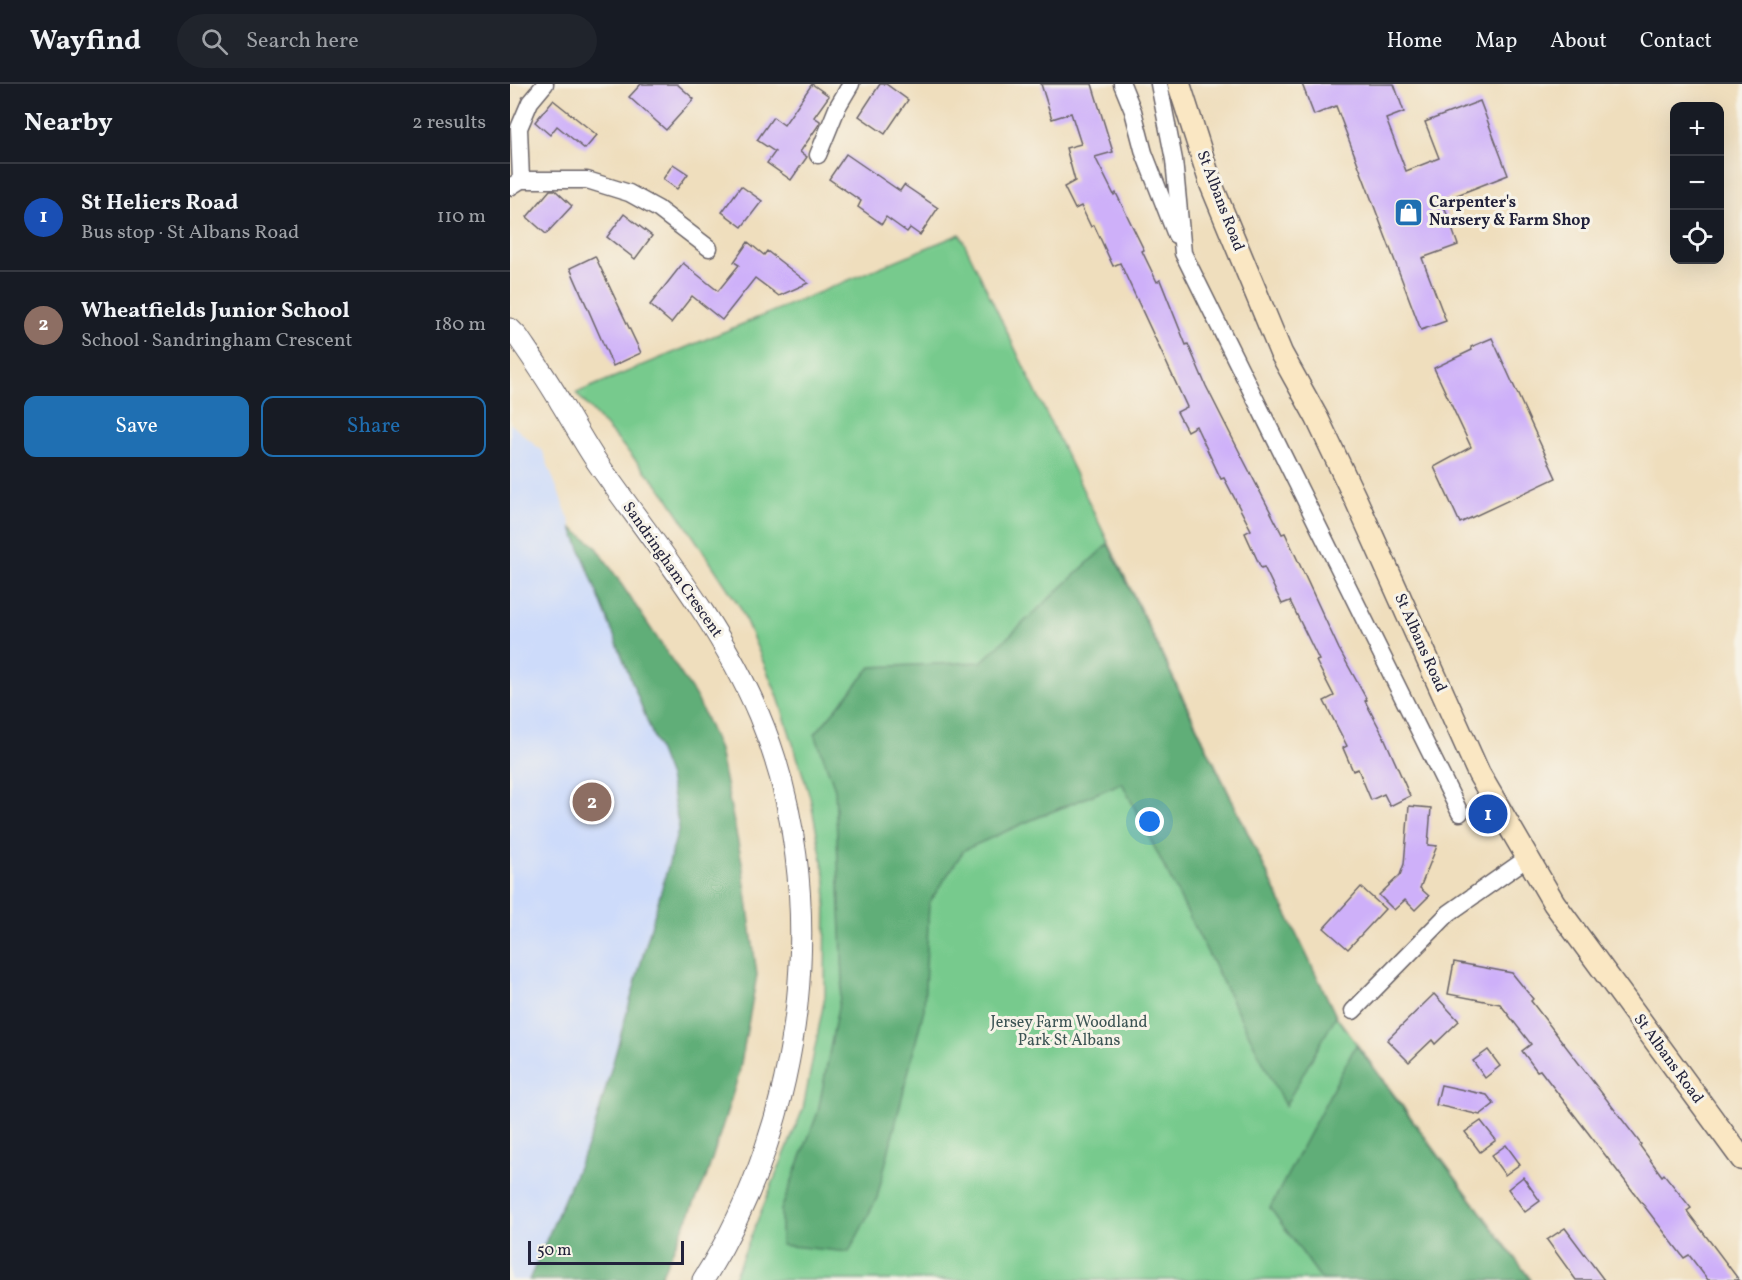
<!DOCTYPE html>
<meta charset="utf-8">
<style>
:root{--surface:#171b24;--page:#20242c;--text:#f1f3f6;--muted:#9ea1a6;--line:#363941;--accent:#1f6fb2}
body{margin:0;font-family:Vollkorn,serif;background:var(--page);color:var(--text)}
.controls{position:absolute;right:18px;top:18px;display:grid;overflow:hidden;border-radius:12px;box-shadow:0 6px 24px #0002}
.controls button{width:54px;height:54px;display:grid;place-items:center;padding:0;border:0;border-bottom:2px solid var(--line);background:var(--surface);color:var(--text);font:30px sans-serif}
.scale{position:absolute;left:18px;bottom:15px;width:156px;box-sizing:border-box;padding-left:6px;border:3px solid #22223b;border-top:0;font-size:16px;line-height:21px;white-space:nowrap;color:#22223b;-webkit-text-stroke:4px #f7f3e8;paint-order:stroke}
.you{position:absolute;left:640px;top:738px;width:21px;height:21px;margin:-15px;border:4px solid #fff;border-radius:50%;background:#1a73e8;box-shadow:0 0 0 9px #1a73e833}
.badge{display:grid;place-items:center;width:39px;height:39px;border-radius:50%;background:var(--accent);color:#fff;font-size:20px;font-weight:700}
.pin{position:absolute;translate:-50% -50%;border:3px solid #fff;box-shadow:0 2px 6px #0006}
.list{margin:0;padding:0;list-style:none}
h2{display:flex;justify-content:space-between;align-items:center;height:78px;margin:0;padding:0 24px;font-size:26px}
h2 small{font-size:20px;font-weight:400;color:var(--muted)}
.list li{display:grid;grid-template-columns:39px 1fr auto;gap:18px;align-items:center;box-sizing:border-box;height:108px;padding:0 24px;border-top:2px solid var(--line)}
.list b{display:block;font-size:22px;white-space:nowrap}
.list p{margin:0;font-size:20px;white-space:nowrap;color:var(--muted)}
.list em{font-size:20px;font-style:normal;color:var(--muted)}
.actions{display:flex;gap:12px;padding:18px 24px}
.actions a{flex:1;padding:14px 0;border:2px solid var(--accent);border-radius:12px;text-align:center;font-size:21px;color:var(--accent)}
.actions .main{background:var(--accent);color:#fff}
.icon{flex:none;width:33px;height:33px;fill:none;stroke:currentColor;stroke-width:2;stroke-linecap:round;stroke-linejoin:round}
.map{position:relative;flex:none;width:1232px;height:1196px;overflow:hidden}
header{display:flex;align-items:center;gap:36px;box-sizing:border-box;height:84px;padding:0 30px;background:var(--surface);border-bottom:2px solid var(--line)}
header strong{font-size:28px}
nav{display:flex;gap:33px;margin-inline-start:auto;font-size:21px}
.search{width:420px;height:54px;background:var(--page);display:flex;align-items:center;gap:15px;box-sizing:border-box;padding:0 21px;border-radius:33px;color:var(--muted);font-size:22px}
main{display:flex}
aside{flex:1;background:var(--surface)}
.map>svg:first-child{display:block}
.built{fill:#cddbfa}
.green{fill:#77ca8d;stroke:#4c7664;stroke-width:1.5}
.forest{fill:#61ae78;stroke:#42685a;stroke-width:1.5}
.building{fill:#ceb0f9}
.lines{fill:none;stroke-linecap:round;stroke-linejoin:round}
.minor-casing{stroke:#6a6468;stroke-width:19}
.tertiary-casing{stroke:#6a6468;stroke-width:23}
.secondary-casing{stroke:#6a6468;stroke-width:25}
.minor{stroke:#fff;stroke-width:16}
.tertiary{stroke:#fff;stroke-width:21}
.secondary{stroke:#fae7c3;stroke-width:22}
.labels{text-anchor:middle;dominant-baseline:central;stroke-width:6;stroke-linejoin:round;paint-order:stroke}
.street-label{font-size:16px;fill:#22223b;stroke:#f7f3e8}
.poi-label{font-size:16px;font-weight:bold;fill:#22223b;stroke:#f7f3e8;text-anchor:start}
.park-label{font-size:16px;fill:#3c5454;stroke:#f7f3e8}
</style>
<header>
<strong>Wayfind</strong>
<div class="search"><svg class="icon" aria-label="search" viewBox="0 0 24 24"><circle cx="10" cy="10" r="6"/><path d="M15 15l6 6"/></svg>Search here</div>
<nav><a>Home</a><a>Map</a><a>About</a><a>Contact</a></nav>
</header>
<main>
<aside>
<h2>Nearby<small>2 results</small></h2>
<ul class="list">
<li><span class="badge" style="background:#1a4fb4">1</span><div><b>St Heliers Road</b><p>Bus stop · St Albans Road</p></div><em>110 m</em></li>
<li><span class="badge" style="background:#8d6e63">2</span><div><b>Wheatfields Junior School</b><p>School · Sandringham Crescent</p></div><em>180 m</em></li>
</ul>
<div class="actions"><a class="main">Save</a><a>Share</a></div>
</aside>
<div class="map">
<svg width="1232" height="1196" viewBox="0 0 1232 1196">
<rect width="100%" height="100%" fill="#f7f3e8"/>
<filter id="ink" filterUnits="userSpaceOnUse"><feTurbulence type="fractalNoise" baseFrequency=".0167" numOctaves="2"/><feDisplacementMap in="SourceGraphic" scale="12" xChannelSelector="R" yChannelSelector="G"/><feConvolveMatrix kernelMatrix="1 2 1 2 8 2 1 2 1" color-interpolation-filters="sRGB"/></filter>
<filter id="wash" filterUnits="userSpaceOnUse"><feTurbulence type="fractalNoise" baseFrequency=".008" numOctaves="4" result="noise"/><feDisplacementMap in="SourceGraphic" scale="24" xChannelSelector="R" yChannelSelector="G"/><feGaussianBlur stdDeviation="1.35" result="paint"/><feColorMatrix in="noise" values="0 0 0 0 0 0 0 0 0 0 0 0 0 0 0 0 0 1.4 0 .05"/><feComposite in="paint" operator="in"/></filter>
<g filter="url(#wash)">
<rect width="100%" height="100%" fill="#efdebd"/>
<polygon class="built" points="0,339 33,368 159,693 169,743 84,1046 19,1196 0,1196"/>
<polygon class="green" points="450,150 826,932 1021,1196 223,1196 293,1025 315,912 316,797 300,713 268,613 230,523 154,408 66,309"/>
<g class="forest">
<polygon points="62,444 86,462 187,614 209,666 232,778 247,891 229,990 196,1094 149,1196 19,1196 84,1046 169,743 159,693"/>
<polygon points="598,460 826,932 775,1022 612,699 519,737 454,766 419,819 414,925 367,1114 339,1168 271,1161 271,1126 308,1028 333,897 325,705 305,650 361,583 471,578"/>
<polygon points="846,961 1021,1196 812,1196 760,1124"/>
</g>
<g id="blocks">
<g class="building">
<polygon points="131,0 167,0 184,15 156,46 119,13"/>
<polygon points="302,0 319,12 304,33 310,37 310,39 290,68 297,73 281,96 257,79 265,68 247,56 263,33 274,41"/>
<polygon points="370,0 376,0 398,16 375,50 349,32"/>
<polygon points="531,0 582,0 603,68 585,73 604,111 606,109 634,166 632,167 647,198 650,196 676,261 678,260 696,302 731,371 772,450 775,449 829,565 857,616 855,617 874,653 900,712 880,722 874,710 861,716 848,685 843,687 833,664 837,662 814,617 824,612 806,577 809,576 780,517 772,520 754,483 751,484 735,449 741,446 714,394 711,395 686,342 677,347 667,328 677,323 610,179 603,182 584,141 581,143 571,122 565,125 554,103 565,97 556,64 571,60 561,29 542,35"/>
<polygon points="792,0 884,0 894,28 876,35 896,87 929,74 915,38 970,17 998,91 932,117 948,161 912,174 936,237 911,246 826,22 804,31"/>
<polygon points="43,16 87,51 75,65 47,42 40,51 25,38"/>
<polygon points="336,70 390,107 394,101 428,124 410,151 400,144 397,148 376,133 372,140 348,123 351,117 319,95"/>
<polygon points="163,80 178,90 167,105 153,95"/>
<polygon points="231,102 252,117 232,143 212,128"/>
<polygon points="40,106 45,106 62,122 36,150 17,133"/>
<polygon points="114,130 142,152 125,175 97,153"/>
<polygon points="238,158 254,171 257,167 298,199 269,212 245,194 212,236 182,212 161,239 140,221 173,179 208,207 229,181 224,178"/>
<polygon points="85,172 131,269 103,282 60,184"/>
<polygon points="982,254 1046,394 950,439 924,383 961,363 924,284 962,266 961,263"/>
<polygon points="899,722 921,724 918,761 927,762 910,804 919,812 905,826 895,816 884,826 869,811 890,791 894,780"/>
<polygon points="851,803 875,825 838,865 814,844"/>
<polygon points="944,878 1002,889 1023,915 1021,917 1131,1060 1130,1062 1152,1092 1154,1090 1181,1124 1177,1127 1229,1196 1198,1196 1179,1171 1174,1174 1030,986 1027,987 1012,967 1021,960 990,920 938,910"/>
<polygon points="924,910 949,937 925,960 922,956 899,978 877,956"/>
<polygon points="978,966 990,982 975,994 963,977"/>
<polygon points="931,1001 977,1011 984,1020 970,1031 926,1021"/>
<polygon points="971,1037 986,1056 970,1068 955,1048"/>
<polygon points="996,1061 1010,1080 995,1091 981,1072"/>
<polygon points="1013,1093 1030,1117 1015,1128 998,1105"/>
<polygon points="1055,1144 1094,1196 1066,1196 1037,1156"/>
</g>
</g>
</g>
<g filter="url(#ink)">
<use href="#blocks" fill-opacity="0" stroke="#6a6468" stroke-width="1.5"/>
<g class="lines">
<defs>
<g id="minor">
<polyline points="612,0 623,27 634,69 666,151"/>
<polyline points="649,0 664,76 673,169 950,729"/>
<polyline points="308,71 328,22 341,0"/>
<polyline points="11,96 9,44 20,18 35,0"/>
<polyline points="0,103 11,96 77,96 119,109 148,125 199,164"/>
<polyline points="843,927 939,829 1016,775"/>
</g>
<path id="tertiary" d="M0,245L8,253C23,275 38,296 51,319C64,340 75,361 89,381C146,462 210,539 249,631C323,807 295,1037 193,1196"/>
<polyline id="secondary" points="669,0 701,100 771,269 807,334 847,418 969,690 1044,819 1232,1075"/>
</defs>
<use href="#minor" class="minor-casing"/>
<use href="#tertiary" class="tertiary-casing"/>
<use href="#secondary" class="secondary-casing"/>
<use href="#minor" class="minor"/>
<use href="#tertiary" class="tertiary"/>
<use href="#secondary" class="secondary"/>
</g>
</g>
<defs>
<symbol id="shop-square" viewBox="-11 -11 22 22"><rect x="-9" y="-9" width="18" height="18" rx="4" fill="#1f6fb2" stroke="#f7f3e8"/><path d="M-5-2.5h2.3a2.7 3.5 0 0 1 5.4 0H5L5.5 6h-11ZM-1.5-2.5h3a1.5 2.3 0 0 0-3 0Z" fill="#fff"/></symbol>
</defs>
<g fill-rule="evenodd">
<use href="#shop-square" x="882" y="112" width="33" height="33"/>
</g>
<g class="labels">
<g class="street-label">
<text transform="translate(710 117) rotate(69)">St Albans Road</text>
<text transform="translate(162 486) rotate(55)">Sandringham Crescent</text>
<text transform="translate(910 559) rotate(66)">St Albans Road</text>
<text transform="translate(1158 975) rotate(54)">St Albans Road</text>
</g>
<g class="poi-label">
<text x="919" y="119">Carpenter's<tspan x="919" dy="18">Nursery &amp; Farm Shop</tspan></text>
</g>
<g class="park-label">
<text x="559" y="939">Jersey Farm Woodland<tspan x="559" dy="18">Park St Albans</tspan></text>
</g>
</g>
</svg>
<div class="controls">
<button>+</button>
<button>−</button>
<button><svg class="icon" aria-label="locate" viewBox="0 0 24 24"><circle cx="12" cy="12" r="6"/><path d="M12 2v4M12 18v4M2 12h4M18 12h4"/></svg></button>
</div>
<div class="scale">50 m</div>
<div class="you"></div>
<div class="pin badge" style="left:978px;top:730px;background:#1a4fb4">1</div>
<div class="pin badge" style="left:82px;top:718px;background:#8d6e63">2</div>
</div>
</main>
